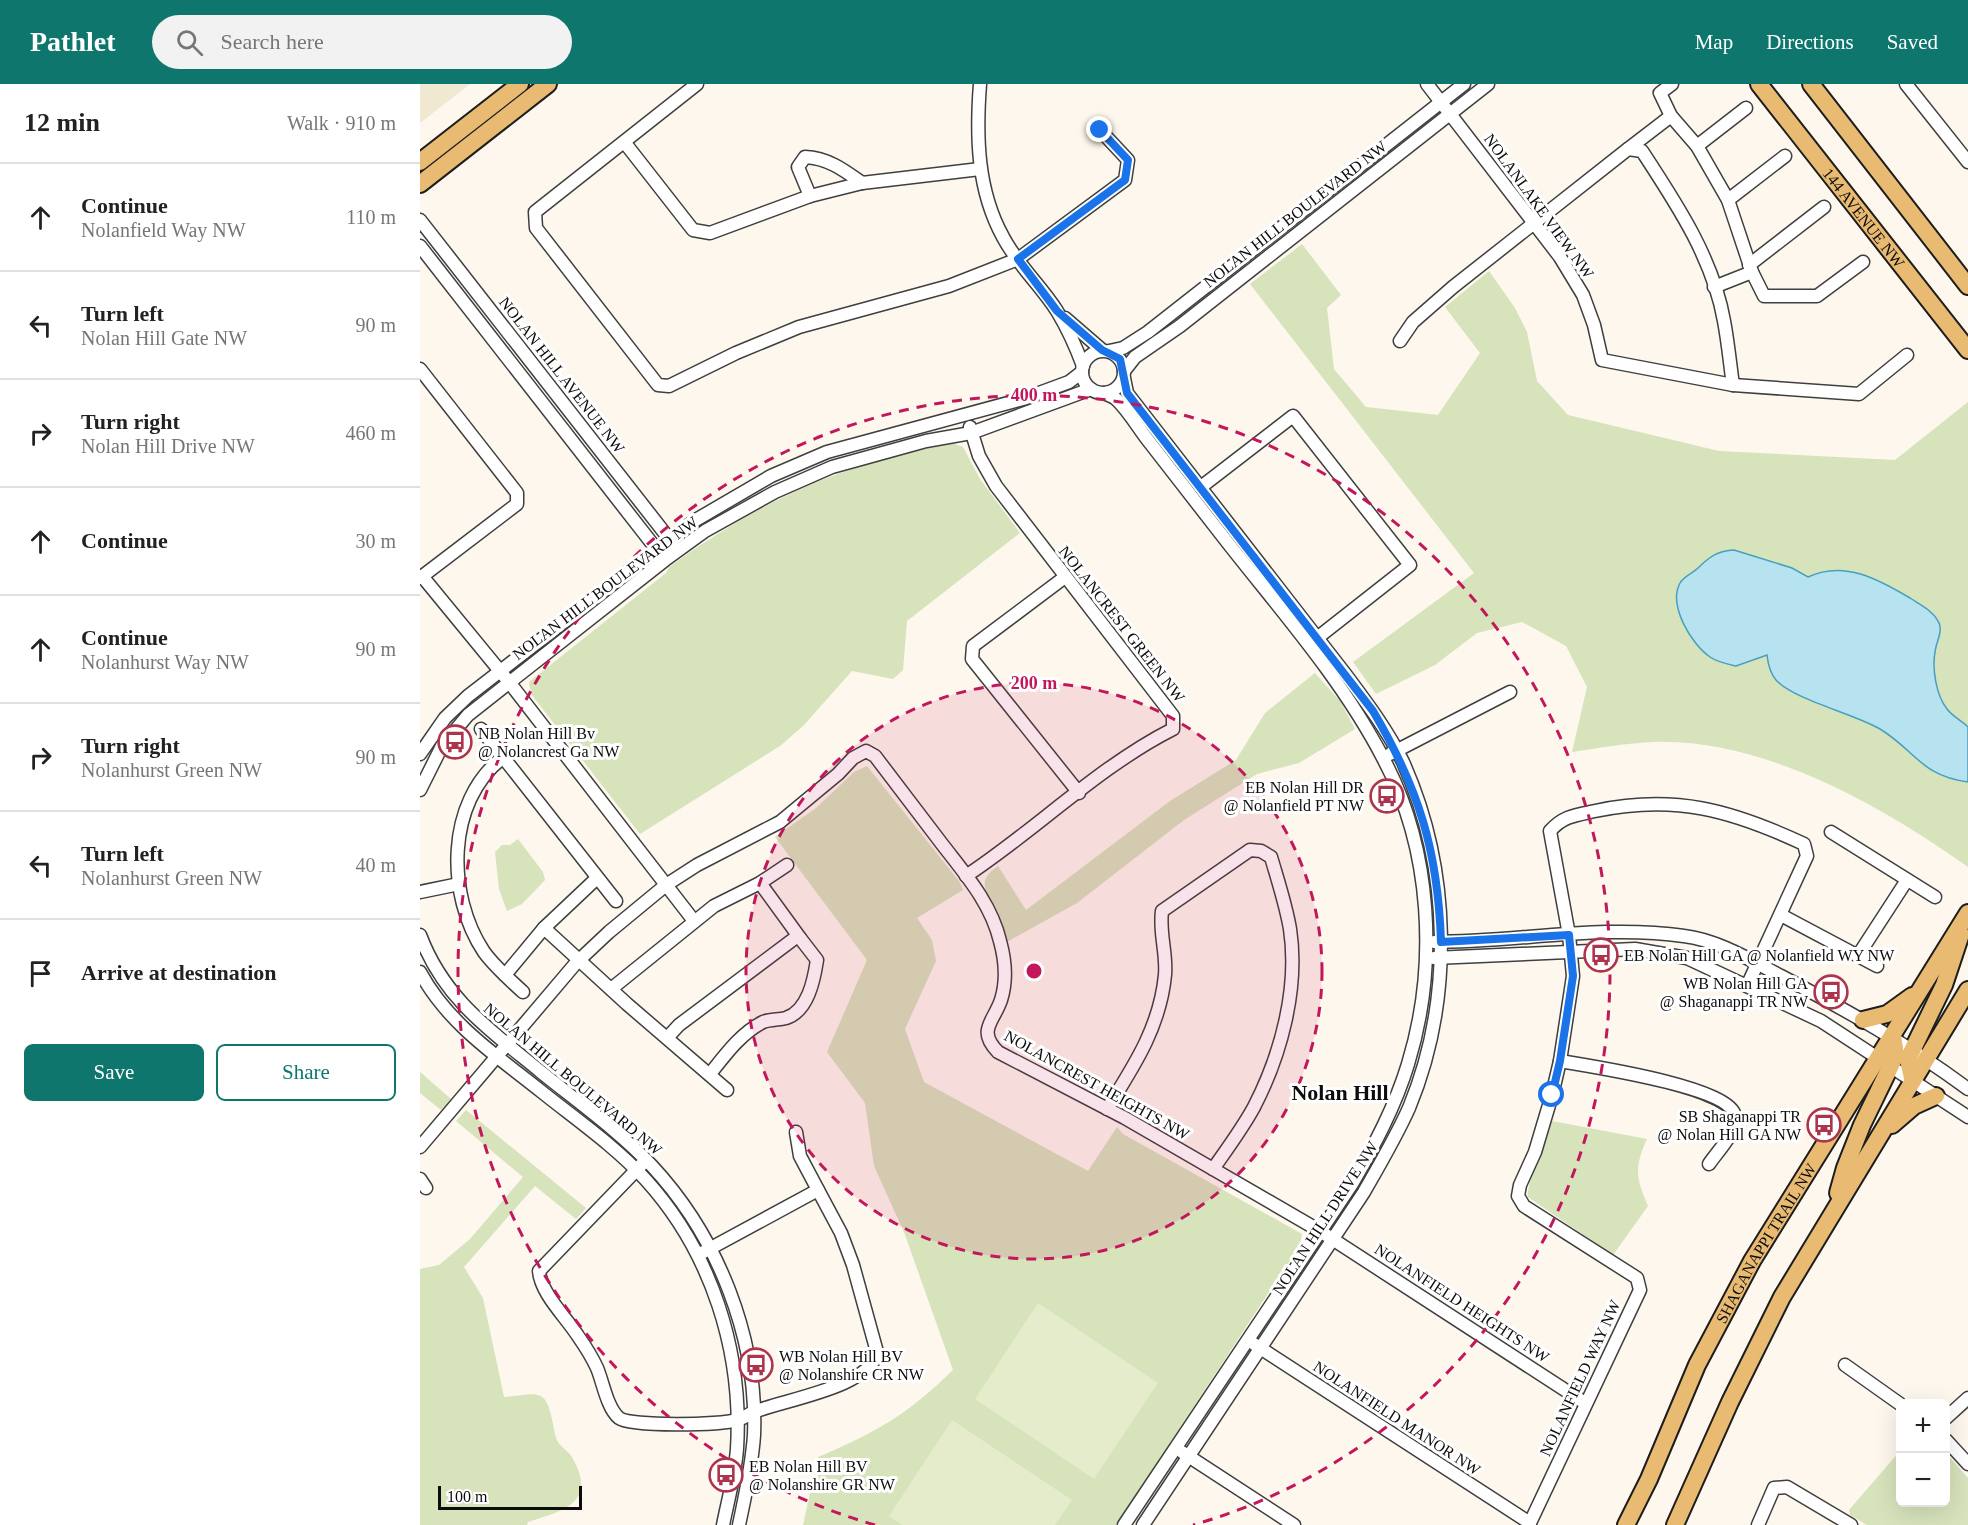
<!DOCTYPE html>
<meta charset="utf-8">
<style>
:root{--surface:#fff;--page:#f2f2f2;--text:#222;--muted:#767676;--line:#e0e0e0;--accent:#0f766e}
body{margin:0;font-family:"Times New Roman",serif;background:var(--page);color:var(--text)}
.controls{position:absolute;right:18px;bottom:18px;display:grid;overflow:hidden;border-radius:9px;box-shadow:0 6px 24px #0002}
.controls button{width:54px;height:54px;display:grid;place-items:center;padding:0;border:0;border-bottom:2px solid var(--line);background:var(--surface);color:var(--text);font:30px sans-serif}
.scale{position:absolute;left:18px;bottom:15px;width:144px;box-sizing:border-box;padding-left:6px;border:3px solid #0c0c0c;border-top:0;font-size:16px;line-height:21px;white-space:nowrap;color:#0c0c0c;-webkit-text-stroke:4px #fff;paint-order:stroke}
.stop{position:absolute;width:18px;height:18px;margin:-14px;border:4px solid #1a73e8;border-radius:50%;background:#fff}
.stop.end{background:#1a73e8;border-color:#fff;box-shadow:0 2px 6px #0008}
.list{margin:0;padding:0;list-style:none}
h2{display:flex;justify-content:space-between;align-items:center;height:78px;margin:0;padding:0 24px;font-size:26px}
h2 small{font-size:20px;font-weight:400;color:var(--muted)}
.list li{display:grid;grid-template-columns:39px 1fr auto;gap:18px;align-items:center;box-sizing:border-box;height:108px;padding:0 24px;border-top:2px solid var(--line)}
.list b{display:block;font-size:22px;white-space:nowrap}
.list p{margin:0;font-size:20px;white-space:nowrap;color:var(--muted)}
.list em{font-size:20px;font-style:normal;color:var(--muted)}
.actions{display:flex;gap:12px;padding:18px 24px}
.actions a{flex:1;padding:14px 0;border:2px solid var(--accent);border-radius:9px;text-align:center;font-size:21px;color:var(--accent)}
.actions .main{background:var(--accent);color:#fff}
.icon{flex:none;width:33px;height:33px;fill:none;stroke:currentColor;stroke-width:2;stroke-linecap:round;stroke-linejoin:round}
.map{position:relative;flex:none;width:1548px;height:1441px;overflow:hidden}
header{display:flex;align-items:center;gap:36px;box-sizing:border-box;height:84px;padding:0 30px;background:var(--accent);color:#fff}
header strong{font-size:28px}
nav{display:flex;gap:33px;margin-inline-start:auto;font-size:21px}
.search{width:420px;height:54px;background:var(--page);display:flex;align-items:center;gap:15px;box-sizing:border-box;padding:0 21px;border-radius:33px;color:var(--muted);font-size:22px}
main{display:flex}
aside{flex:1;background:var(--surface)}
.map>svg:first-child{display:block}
.farmland{fill:#f0e8d0}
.green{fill:#d6e3bb}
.pitch{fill:#e5eccb}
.water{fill:#b7e2ef;stroke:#46a0be;stroke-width:1.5}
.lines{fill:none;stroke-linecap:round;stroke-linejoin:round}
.minor-casing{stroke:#3f3f3f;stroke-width:15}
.major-casing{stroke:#1d1d1d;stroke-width:20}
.minor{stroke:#fff;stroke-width:12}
.major{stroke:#e9ba71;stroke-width:16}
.route{stroke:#1a73e8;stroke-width:8}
.ring{fill:none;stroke:#c2185b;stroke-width:3;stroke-dasharray:10 8}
.labels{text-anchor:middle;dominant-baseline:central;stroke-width:6;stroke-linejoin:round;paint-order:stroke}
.street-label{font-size:16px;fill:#0c0c0c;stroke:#fff}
.poi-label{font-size:16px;fill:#0c0c0c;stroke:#fff;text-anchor:start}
.district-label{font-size:22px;font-weight:bold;fill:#0c0c0c;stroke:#fff}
.centre{fill:#c2185b;stroke:#fff;stroke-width:3}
.ring-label{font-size:18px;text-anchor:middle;font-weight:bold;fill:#c2185b;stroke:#fff;stroke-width:6;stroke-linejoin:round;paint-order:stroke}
</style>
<header>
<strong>Pathlet</strong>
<div class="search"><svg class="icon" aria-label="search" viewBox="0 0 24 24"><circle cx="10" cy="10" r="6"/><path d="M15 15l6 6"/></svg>Search here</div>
<nav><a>Map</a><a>Directions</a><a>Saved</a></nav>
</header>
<main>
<aside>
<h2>12 min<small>Walk · 910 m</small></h2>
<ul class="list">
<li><svg class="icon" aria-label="ahead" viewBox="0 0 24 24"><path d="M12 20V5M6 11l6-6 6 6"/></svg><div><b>Continue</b><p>Nolanfield Way NW</p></div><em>110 m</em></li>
<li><svg class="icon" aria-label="left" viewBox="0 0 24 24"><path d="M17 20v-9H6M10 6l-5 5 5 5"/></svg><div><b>Turn left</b><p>Nolan Hill Gate NW</p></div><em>90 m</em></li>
<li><svg class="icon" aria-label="right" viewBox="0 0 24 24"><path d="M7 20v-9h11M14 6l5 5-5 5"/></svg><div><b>Turn right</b><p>Nolan Hill Drive NW</p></div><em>460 m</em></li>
<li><svg class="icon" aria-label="ahead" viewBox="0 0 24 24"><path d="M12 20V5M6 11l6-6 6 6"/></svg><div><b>Continue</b></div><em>30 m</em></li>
<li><svg class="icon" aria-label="ahead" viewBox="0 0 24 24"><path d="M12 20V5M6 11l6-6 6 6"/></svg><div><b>Continue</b><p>Nolanhurst Way NW</p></div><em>90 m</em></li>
<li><svg class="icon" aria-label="right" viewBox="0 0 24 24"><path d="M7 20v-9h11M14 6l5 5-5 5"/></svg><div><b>Turn right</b><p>Nolanhurst Green NW</p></div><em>90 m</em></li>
<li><svg class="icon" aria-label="left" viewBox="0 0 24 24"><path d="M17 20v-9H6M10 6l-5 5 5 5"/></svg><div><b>Turn left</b><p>Nolanhurst Green NW</p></div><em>40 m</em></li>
<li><svg class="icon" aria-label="arrive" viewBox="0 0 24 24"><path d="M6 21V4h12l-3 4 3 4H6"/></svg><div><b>Arrive at destination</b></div></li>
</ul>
<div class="actions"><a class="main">Save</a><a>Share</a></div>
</aside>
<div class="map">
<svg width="1548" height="1441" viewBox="0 0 1548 1441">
<rect width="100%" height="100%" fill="#fdf7ed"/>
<polygon class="farmland" points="0,0 50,0 0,39"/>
<g class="green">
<path d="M882,160L921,211L907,224L914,285L946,323L1018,331L1060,269L1025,223L1069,187L1095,224L1107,248L1117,297L1148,331L1299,367L1475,376L1548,318V783C1462,722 1343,654 1234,658C1206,659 1179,664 1152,668L1167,603L1146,562L1102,538L1057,549L1015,581L956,610L933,578L1054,489L830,200Z"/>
<path d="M532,359L543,363L560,395L600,449L487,537L483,586L473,595L432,587L383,642L360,662L220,750L111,610L109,598L246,489L249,483C342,416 419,381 532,359Z"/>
<path d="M895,589L920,617L935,645L879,679L837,690L764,736L657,819L587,858C585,849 583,840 579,830C569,810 553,799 578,782L606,826L750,717L816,676L845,629Z"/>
<path d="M447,682L539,797L543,806L497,834L512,856L516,877L485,945L504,998L668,1087L697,1043L703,1050L882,1150L880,1161L696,1441H383L398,1373C457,1348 487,1331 533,1286L484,1148L454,1082L445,1019L407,968L447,876L355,753L396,724L434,688Z"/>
<polygon points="98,755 123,788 125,796 102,820 87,827 79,805 75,768 82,761 90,761"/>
<polygon points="0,988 31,1015 21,1026 0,1009"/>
<path d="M46,1026L166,1124L156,1135L115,1102L44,1183L63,1214L84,1313C118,1310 126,1302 133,1340C134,1345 135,1353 138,1358C142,1364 150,1368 153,1375C178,1420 141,1427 108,1438L107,1441H0V1185L19,1181L50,1155L103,1093L36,1037Z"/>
<path d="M1132,1037L1227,1055C1214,1083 1216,1094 1228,1122L1193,1171L1108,1113C1105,1103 1128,1052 1132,1037Z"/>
<polygon points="1480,1367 1480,1418 1526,1418 1526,1369 1548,1394 1548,1441 1447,1441 1430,1431 1429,1426"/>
</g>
<g class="pitch">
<polygon points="618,1219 738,1299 674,1395 555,1315"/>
<polygon points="532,1336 652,1416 635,1441 482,1441 469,1432"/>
</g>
<path class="water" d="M1314,466L1372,484L1388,493C1424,476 1458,495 1490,514C1499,520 1512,526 1518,537C1524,546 1516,558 1515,568C1512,585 1516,611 1527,625C1532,632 1542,637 1548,643V698C1501,692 1496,667 1460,645C1435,630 1374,616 1356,596C1350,589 1348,580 1347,571L1316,582C1307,580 1297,578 1290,573C1271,560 1248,521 1260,499C1263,493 1273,489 1278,484C1290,472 1298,467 1314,466Z"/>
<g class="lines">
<defs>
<g id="minor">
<polyline points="277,0 115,128 116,144 238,301 249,302 316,269 379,243 529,202 598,175 705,96 708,76 680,46"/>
<path d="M560,0C556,52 557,106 583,153C597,180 621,202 637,227C648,245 656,263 663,282"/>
<polyline points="1007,0 1140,173 1163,211 1174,241 1182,276 1313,301 1439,310 1487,271"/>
<polyline points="1486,0 1548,78"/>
<polyline points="1251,32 1240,9 1252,0"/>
<polyline points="205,59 273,146 290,149 390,112 442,99 560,85"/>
<polyline points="1277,62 1326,24"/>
<polyline points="1208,65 1251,32 1277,62 1308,116 1332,188 1294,203"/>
<path d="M390,112L378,83L385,73C408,74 424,86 442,99"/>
<polyline points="1308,116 1365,72"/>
<polyline points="0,136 254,461"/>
<polyline points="0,162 241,471"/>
<polyline points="1329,181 1404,123"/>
<polyline points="1332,188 1344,212 1397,212 1443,178"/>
<polyline points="645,234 682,266"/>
<path d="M980,257L993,238L1033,203L1208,65L1222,67C1256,119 1293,174 1304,237C1308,258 1310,280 1313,301"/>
<circle cx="683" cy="288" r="21"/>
<polyline points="689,267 703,264 728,248 1044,0"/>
<polyline points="0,285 97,409 97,420 0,494"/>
<polyline points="704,287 715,273 760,242 1068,0"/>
<path d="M704,294L707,309L926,591C947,619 968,647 983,678C1031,785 1034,915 989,1024C976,1053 960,1080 944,1108L723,1441"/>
<path d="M684,309C688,311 692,312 696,315C708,326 717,342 727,355C750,385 774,415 797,445C854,519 920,591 963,674C1012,765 1018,882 988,980C975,1023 954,1062 932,1100L704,1441"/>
<polyline points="781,403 873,332 990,481 892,558"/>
<polyline points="2,492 89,598 274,837"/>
<polyline points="645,493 553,562 552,575 659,709"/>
<polyline points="61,645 196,817"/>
<polyline points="0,670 25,634 48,612 274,437 351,392 407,368 603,315 649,298 662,288"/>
<polyline points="970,670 1090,608"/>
<path d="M82,674C26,718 26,811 64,868C75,883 90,896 103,908"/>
<polyline points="0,706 22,662 48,631 245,476 285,447 355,408 412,383 506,357 551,349 671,305"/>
<polyline points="1411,748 1515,813"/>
<path d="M546,792C616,746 678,683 753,645V632L576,402L559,372L550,343"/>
<polyline points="340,799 380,854"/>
<polyline points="0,808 39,800"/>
<polyline points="1361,831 1457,882"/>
<polyline points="124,844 207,920 307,1006"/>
<path d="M0,851C24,915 70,946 121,988C158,1018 199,1047 232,1082C298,1153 338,1254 334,1351C332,1382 325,1412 319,1441"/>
<path d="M1014,858C1097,858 1182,840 1264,852C1298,856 1332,877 1361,892C1426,926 1489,961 1548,1005"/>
<polyline points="1439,870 1487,796"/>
<polyline points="1014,874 1215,865 1267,874 1401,937 1548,1033"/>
<path d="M0,888C28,940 77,972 122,1008C157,1036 196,1063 226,1096C292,1169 323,1268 317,1365C315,1391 308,1416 303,1441"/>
<polyline points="85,891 124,844 177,794"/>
<polyline points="191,905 294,822 340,799 367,781"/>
<path d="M247,954L259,941L375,854H380L397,876C394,896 388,927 366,934C358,936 350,935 343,938C321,949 305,971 290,990"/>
<path d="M1140,977C1169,982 1311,1003 1315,1032C1318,1047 1297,1068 1289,1080"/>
<path d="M687,1025C714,982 740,943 745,891C747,869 739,849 742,827L830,766L841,767L851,773C858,797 866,821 870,845C879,904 861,971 834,1023C822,1045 807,1065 793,1085"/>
<polyline points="376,1048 380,1072 398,1106"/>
<path d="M0,1063L156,879L189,848L246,801L277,781L360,738L418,690L433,674L446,667L455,672C478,702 500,731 522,760C545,790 571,819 580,857C585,875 587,897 581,916C573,939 557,946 578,968L705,1034L900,1147L1165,1319"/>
<path d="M226,1076L119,1187C121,1210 146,1233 158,1252C165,1262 172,1273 177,1284C183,1298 187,1324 199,1334C211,1343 301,1341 317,1336C323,1335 328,1330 334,1328C362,1316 452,1303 457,1268L433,1181L421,1149L398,1106L278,1171"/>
<polyline points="0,1095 6,1104"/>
<polyline points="834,1260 1110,1439"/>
<polyline points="1425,1281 1480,1320"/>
<polyline points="1526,1334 1548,1314"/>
<polyline points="1526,1356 1548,1380"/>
<polyline points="762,1368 874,1441"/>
<path d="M1109,1441L1220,1206L1217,1194L1104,1122L1098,1112L1100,1101L1115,1068L1132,1011L1140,977L1153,892L1149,851L1130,747C1143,732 1156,731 1175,727C1254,710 1311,726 1384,760L1387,772L1328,900"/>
<polyline points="1338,1441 1354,1404 1367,1403 1431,1441"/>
</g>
<g id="major">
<path id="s1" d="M1339,0L1548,266"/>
<polyline points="1391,0 1548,202"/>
<polyline points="0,78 100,0"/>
<polyline points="0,100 128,0"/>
<polyline points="1443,936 1467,930 1492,912"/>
<polyline points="1492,994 1488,975 1524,901 1541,850"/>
<polyline points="1472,1041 1494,1022 1516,1012"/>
<polyline points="1418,1109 1425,1084 1442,1041 1476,971 1473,952"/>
<path id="s2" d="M1206,1441L1229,1395L1277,1281L1332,1177L1548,829"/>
<polyline points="1255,1441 1310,1318 1362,1213 1548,906"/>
</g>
</defs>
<use href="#minor" class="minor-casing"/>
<use href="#major" class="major-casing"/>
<use href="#minor" class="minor"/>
<use href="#major" class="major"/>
</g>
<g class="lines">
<path class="route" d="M680,46L708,76L705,96L598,175L637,227L682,266L700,275L707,309L953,627C999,705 1018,767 1021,858L1149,851L1153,892L1140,977L1132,1011"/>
</g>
<circle cx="614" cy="887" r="288" fill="#c2185b" fill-opacity=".12"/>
<g class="ring">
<circle cx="614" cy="887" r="288"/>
<path d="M455 1441A576 576 0 1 1 773 1441"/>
</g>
<defs>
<symbol id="bus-ring" viewBox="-11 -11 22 22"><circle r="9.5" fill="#fff" stroke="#ac344c" stroke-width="1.5"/><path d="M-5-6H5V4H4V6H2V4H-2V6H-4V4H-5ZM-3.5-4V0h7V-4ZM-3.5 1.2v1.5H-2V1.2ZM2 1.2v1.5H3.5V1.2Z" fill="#ac344c"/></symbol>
</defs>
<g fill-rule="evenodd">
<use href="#bus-ring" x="16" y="639" width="38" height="38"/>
<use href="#bus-ring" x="948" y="693" width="38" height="38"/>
<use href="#bus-ring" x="1162" y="852" width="38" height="38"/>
<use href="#bus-ring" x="1392" y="889" width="38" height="38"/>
<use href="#bus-ring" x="1385" y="1022" width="38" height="38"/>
<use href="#bus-ring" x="317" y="1262" width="38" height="38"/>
<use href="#bus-ring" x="287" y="1372" width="38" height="38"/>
</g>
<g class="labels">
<g class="street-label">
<text transform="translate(1119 122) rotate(54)">NOLANLAKE VIEW NW</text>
<text transform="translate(875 130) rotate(-38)">NOLAN HILL BOULEVARD NW</text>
<text stroke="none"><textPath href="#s1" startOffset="170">144 AVENUE NW</textPath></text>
<text transform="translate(142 291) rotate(52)">NOLAN HILL AVENUE NW</text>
<text transform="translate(185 504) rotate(-37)">NOLAN HILL BOULEVARD NW</text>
<text transform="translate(702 540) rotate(52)">NOLANCREST GREEN NW</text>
<text transform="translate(153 995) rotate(40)">NOLAN HILL BOULEVARD NW</text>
<text transform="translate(677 1001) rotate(29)">NOLANCREST HEIGHTS NW</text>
<text transform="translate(905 1134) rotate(-57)">NOLAN HILL DRIVE NW</text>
<text stroke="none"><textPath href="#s2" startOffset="315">SHAGANAPPI TRAIL NW</textPath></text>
<text transform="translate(1042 1219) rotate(33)">NOLANFIELD HEIGHTS NW</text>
<text transform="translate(1160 1294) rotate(-65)">NOLANFIELD WAY NW</text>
<text transform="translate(977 1334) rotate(33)">NOLANFIELD MANOR NW</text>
</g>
<g class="poi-label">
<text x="58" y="649">NB Nolan Hill Bv<tspan x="58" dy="18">@ Nolancrest Ga NW</tspan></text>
<text x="944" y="703" text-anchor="end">EB Nolan Hill DR<tspan x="944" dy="18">@ Nolanfield PT NW</tspan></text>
<text x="1204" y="871">EB Nolan Hill GA @ Nolanfield WY NW</text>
<text x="1388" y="899" text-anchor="end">WB Nolan Hill GA<tspan x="1388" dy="18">@ Shaganappi TR NW</tspan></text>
<text x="1381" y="1032" text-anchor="end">SB Shaganappi TR<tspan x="1381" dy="18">@ Nolan Hill GA NW</tspan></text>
<text x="359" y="1272">WB Nolan Hill BV<tspan x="359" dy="18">@ Nolanshire CR NW</tspan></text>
<text x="329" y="1382">EB Nolan Hill BV<tspan x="329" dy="18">@ Nolanshire GR NW</tspan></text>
</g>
<g class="district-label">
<text x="920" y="1008">Nolan Hill</text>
</g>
</g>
<circle cx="614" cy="887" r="9" class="centre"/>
<g class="ring-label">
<text x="614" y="317">400 m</text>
<text x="614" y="605">200 m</text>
</g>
</svg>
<div class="controls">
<button>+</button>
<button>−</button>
</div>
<div class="scale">100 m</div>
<div class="stop" style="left:1132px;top:1011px"></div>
<div class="stop end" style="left:680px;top:46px"></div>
</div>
</main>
